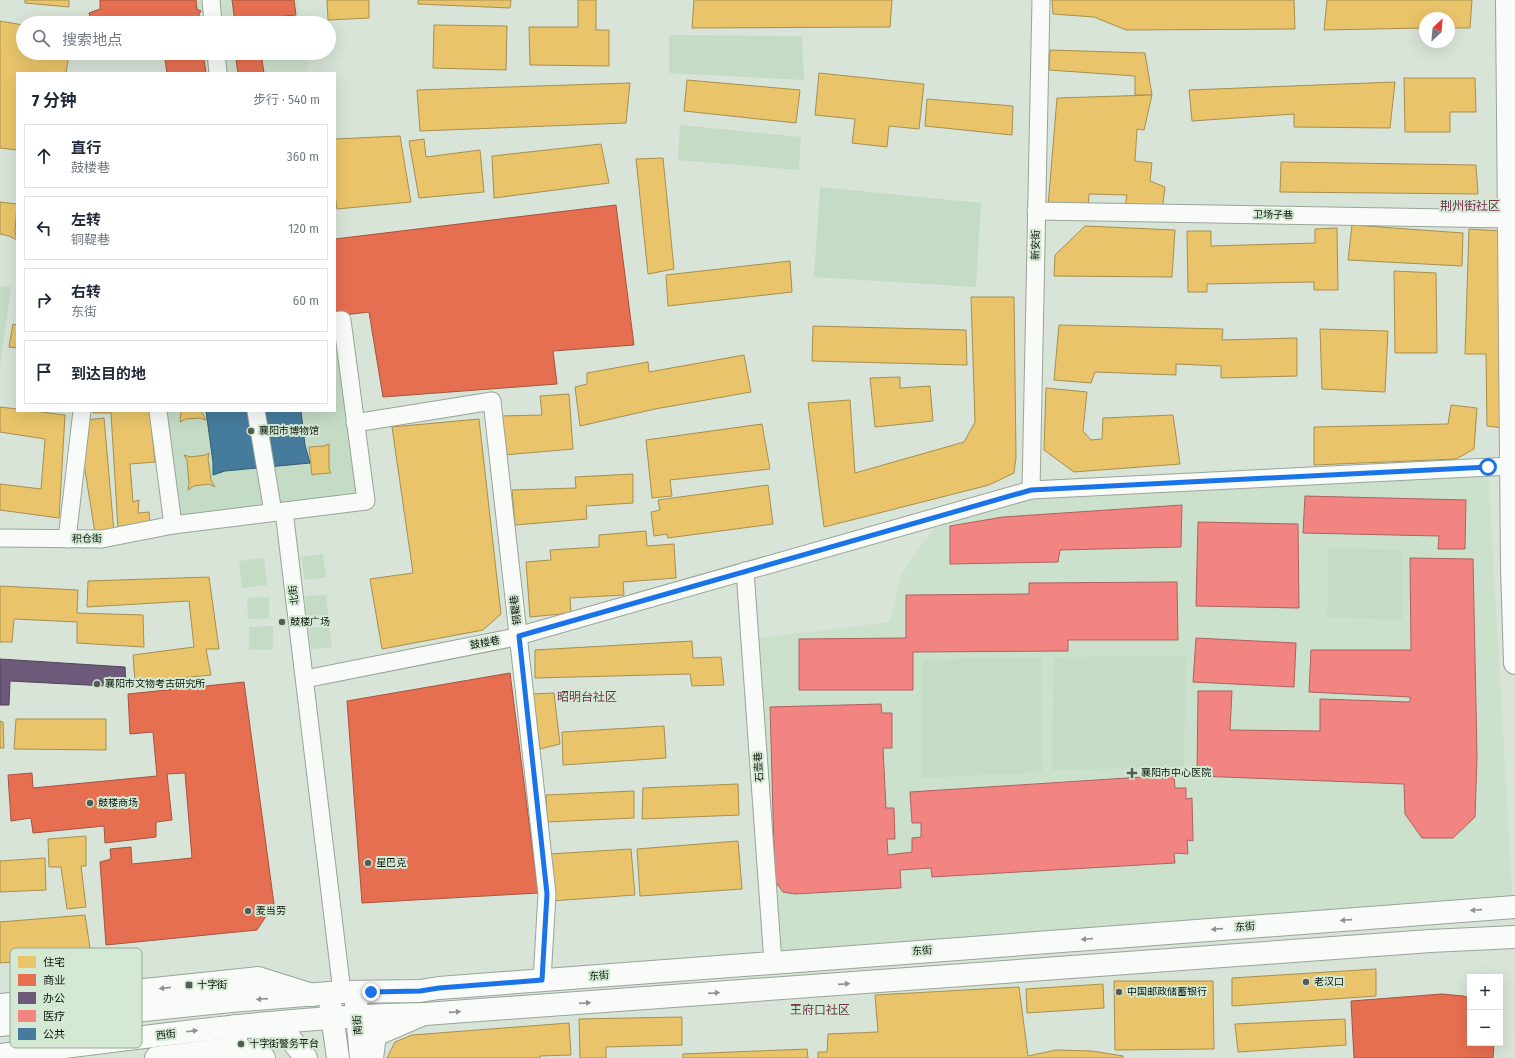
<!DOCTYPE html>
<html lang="zh">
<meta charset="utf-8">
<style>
:root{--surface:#fff;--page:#f2f2f3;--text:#1f2937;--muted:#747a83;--line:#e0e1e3}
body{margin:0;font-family:"Fira Sans Condensed","Noto Sans SC",sans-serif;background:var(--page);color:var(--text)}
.controls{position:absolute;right:12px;bottom:12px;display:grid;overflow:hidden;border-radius:0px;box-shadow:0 4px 16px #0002}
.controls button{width:36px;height:36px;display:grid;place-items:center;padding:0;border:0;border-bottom:1px solid var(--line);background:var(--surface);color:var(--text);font:20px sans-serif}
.compass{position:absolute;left:1419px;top:12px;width:36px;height:36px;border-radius:50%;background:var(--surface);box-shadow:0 4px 16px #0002;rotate:26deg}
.stop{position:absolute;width:12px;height:12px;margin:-9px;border:3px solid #1a73e8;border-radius:50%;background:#fff}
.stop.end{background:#1a73e8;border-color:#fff;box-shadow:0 1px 4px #0008}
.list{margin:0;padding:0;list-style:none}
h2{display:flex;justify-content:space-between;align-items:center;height:52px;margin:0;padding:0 16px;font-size:17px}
h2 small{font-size:13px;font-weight:400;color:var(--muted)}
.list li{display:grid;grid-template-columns:26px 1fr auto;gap:12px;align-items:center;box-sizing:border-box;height:64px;margin:0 8px 8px;padding:0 8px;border:1px solid var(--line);border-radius:0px}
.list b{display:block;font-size:15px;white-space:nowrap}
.list p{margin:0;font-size:13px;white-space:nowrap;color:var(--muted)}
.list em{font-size:13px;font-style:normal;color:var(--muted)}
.icon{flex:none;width:22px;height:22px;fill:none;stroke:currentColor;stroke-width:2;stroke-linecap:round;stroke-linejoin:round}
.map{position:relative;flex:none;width:1515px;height:1058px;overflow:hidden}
.search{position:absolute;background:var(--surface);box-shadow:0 4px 16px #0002;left:16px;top:16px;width:320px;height:44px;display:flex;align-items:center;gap:10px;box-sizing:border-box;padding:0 14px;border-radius:22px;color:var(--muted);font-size:15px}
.panel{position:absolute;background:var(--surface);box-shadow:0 4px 16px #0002;left:16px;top:72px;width:320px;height:340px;border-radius:0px}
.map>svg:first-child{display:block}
.built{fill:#cce1cc}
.green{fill:#c4dbc5}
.homes{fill:#e9c46a;stroke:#a78f4e}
.shops{fill:#e76f51;stroke:#a5543c}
.offices{fill:#6d597a;stroke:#504459}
.health{fill:#f28482;stroke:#ad625f}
.public{fill:#457b9d;stroke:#345c72}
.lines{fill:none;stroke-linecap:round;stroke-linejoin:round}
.street-casing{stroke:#9aa49a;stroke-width:19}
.secondary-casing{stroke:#9aa49a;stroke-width:24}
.primary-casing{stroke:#9aa49a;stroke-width:24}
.street{stroke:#f9fbf9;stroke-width:17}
.secondary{stroke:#f9fbf9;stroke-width:22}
.primary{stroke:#f9fbf9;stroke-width:22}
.oneway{fill:#8e938e}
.route{stroke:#1a73e8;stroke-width:5}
.poi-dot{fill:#535d53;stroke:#d3e9d3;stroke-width:1.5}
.labels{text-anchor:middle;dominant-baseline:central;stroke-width:4;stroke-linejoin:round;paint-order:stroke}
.street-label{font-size:10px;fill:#0c140c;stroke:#d3e9d3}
.poi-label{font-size:10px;fill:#0c140c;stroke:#d3e9d3;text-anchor:start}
.quarter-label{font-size:12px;fill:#73314e;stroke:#d3e9d3}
.key{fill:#d3e9d3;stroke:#97a997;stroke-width:1}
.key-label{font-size:11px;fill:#0c140c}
</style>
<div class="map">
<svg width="1515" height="1058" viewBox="0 0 1515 1058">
<rect width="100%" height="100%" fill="#d8e4d8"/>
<g class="built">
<polygon points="168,0 298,0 301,23 171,23"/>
<polygon points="175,53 306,53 308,73 178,73"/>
<polygon points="1488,467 1513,907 773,963 749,639 890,622 901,574 943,515 1031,490"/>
</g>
<g class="green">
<polygon points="669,35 802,36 804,80 669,73"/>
<polygon points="680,125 801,137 799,170 678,160"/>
<polygon points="820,187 981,203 976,287 814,277"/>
<polygon points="0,286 11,287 0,368"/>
<polygon points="335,321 366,501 173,525 158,411 335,411"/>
<polygon points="1329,548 1402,550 1402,620 1327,617"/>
<polygon points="323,554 326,577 305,580 301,557"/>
<polygon points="264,558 267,585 242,588 239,561"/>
<polygon points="326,595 328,615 307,616 305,596"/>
<polygon points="269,597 269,618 248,619 247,598"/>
<polygon points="273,626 273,650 249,650 249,627"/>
<polygon points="329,626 332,647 311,649 309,628"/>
<polygon points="1186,656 1184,767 1052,770 1054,657"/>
<polygon points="1041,657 1042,772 922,778 922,660"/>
</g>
<g class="homes">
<polygon points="25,0 69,0 69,7 25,3"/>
<polygon points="327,0 369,0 369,18 328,20"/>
<polygon points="418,0 511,0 510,8 418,4"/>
<polygon points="578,0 596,0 596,30 609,30 609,66 530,65 529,27 578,27"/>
<polygon points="694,0 892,0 890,27 692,28"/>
<polygon points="1052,0 1294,0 1295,29 1126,30 1094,17 1053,14"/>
<polygon points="1327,0 1472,0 1470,28 1449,28 1449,18 1425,18 1425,28 1324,30"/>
<polygon points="0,21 23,25 23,53 69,53 66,73 17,73 17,150 0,148"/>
<polygon points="434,25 507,26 506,70 433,68"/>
<polygon points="1050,50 1145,53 1152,95 1135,95 1135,76 1049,70"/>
<polygon points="819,73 924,84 919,129 889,126 887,147 852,143 855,119 815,115"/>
<polygon points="1404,78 1475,78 1476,112 1450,112 1450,132 1405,132"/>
<polygon points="687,80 800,90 796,123 684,111"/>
<polygon points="1395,82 1390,128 1294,127 1294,114 1192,121 1189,90"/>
<polygon points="630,83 626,123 420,131 417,90"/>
<polygon points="1152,95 1144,130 1137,129 1135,161 1152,163 1150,181 1165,187 1162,211 1125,206 1127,195 1089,194 1088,208 1048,206 1057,98"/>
<polygon points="927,99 1013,106 1012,135 925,126"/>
<polygon points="400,136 411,202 337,209 335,194 335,139"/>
<polygon points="424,139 426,157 480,150 484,192 419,198 409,141"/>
<polygon points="601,144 609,183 494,198 492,156"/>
<polygon points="663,158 674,269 648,274 636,159"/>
<polygon points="1281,162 1476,165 1478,194 1280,192"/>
<polygon points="0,202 17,204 15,232 17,240 9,236 0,234"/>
<polygon points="1352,225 1463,233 1462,266 1348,260"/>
<polygon points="1085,226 1175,230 1172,277 1054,276 1055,255"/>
<polygon points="1337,228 1338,290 1314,290 1314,282 1207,284 1207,292 1188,292 1187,231 1211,231 1211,246 1315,243 1315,229"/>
<polygon points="1469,229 1502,231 1503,428 1487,426 1486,354 1465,354"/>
<polygon points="790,261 792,292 668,306 666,275"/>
<polygon points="1394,271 1436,273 1437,353 1395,353"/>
<polygon points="971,297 1014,297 1016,457 1014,473 989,485 824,527 808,403 850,400 855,473 964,442 975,422"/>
<polygon points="13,324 17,325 17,348 9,347"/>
<polygon points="1059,325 1223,329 1222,340 1297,338 1297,376 1221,378 1221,366 1176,364 1176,375 1095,372 1091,383 1054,380"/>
<polygon points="813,326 966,330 967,365 812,361"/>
<polygon points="1320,329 1388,331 1385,392 1322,389"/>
<polygon points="744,355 751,392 655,409 580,426 575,387 587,384 587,373 648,362 649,372"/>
<polygon points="900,377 900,388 930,386 933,421 875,427 870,378"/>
<polygon points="1046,388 1087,392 1083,431 1091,440 1102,439 1103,418 1173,415 1180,464 1074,472 1044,450"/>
<polygon points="569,394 573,449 504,455 500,416 542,415 540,396"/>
<polygon points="1451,405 1477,408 1474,449 1456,459 1314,465 1314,427 1448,424"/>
<polygon points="0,407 17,409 17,411 35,411 65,415 59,518 0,510 0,484 41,489 45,439 0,432"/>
<polygon points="93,411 150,411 155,462 130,464 133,502 139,500 138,513 149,512 150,526 118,529 111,413 93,413"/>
<polygon points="181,411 201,411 206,420 200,418 186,419 180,422"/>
<polygon points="104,418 114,532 95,533 82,451 86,420"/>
<polygon points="479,419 501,614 483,630 382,649 370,579 413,573 392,427"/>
<polygon points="762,424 770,469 670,480 672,496 652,498 646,440"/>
<polygon points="329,444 329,469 331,473 317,474 312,475 309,447 324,446"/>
<polygon points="209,453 208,459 211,480 215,487 209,484 194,486 188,490 189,484 187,460 184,455 191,457 205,455"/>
<polygon points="633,474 633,503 586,506 587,519 515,525 512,490 576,488 575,477"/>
<polygon points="768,485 773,524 668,538 667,534 654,536 651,512 660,510 658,500"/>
<polygon points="646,531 647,546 674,544 676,578 623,582 624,595 570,598 571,613 530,617 526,562 551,560 550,550 599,547 599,535"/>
<polygon points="209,577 219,649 206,649 211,675 135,682 133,655 194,647 189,601 87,607 88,581"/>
<polygon points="0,586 78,590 77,613 143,615 144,647 77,643 77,622 14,619 12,642 0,642"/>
<polygon points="692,641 693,658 721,657 724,685 692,686 690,674 535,678 535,650"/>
<polygon points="554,693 560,744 540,749 533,694"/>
<polygon points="16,719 106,719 106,750 14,749"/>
<polygon points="0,721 3,722 4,748 0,748"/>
<polygon points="664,726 666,758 563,765 562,732"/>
<polygon points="738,784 739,815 642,819 643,788"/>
<polygon points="634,791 634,818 547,822 546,795"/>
<polygon points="86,836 86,866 81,866 86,907 67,909 61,867 49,867 48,839"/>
<polygon points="738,841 742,889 640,896 637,849"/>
<polygon points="631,849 635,895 551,901 549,854"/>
<polygon points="45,858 46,890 0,892 0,861"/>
<polygon points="85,915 91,955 0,963 0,922"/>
<polygon points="1376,969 1376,996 1232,1006 1232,978"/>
<polygon points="1114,981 1213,981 1214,1049 1115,1050"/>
<polygon points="1103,984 1104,1008 1027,1013 1026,989"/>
<polygon points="1019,987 1028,1056 1056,1050 1092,1051 1123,1056 1123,1058 818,1058 818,1052 827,1052 828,1034 878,1032 875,995"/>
<polygon points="682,1017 682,1045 606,1047 606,1058 580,1058 579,1019"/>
<polygon points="1345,1019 1346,1045 1238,1052 1235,1024"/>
<polygon points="569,1023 571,1055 540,1056 540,1058 387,1058 395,1042 412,1035"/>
<polygon points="807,1049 808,1058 683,1058 683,1054"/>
</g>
<g class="shops">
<polygon points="100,0 196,0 197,9 201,11 199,14 200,23 91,23 89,13 100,9"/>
<polygon points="232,0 294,0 296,15 233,21 234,15"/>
<polygon points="258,21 257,23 229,23"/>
<polygon points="164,53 203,53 206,73 167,73"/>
<polygon points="235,53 261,53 264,73 238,73"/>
<polygon points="616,205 634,345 553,351 557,384 383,397 369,312 335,316 335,239"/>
<polygon points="510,673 538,893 362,903 347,701"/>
<polygon points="244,682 274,904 257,930 106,945 100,862 111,859 110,849 131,847 132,864 192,858 185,773 167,774 172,820 156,822 156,837 105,843 104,826 33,833 31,818 11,821 8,775 32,773 33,788 157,776 153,732 130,734 128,694"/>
<polygon points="1442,994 1463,996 1470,998 1470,1043 1494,1043 1493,1058 1354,1058 1351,1001"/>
</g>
<polygon class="offices" points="0,659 125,667 126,687 10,681 9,705 0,705"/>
<g class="health">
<polygon points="1305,496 1466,500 1465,549 1438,549 1439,536 1303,533"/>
<polygon points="1182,505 1181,547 1060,550 1058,562 950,564 950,526 1003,517"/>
<polygon points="1198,522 1298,524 1299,608 1196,606"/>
<polygon points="1410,558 1473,559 1477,756 1475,817 1453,838 1422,838 1405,814 1404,784 1197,776 1198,691 1232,691 1230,730 1320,731 1320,699 1410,702 1410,697 1309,692 1311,650 1411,650"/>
<polygon points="1177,582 1178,640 1068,640 1068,651 913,652 913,690 799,690 799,639 906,638 906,595 1029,594 1029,583"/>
<polygon points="1196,638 1296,643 1294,687 1193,682"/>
<polygon points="881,704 882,713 892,713 892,748 883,748 886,808 894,808 895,839 887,839 888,855 912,852 912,838 921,837 921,823 912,823 910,792 1174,775 1175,788 1186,788 1186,799 1192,798 1193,841 1187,840 1188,854 1174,853 1175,863 932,877 931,868 900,870 901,888 795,894 783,892 775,881 770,707"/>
</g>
<polygon class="public" points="206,411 301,411 305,445 310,463 225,471 213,475 213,462"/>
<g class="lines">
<defs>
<g id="street">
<polyline points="211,0 213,23"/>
<polyline points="216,53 218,73"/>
<polyline points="1036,211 1509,219"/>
<polyline points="158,411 173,525 366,501 342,320 335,321"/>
<polyline points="256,411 273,512"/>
<polyline points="355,423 492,401 547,894 542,980"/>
<polyline points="1031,490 1041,0"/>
<polyline points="284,511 342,992"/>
<polyline points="0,538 102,539 173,525"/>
<polyline points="67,539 82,411"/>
<polyline points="745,571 773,963"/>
<polyline points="305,679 511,638 1031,490 1511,466"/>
</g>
<g id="secondary">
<polyline points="1507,0 1512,568 1515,663"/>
<polyline points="355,992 361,1058"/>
<polyline points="329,994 338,1058"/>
<polyline points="0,1005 258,978 312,995"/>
<polyline points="236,1048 264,1058"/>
<polyline points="156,1058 236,1048 236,1026 273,1028 288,1036 306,1058"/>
<polyline points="372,1058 375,1035 424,1014"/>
</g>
<g id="primary">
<polyline points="0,1025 231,1001 342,992 420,991 439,988 1515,907"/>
<path d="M0,1055C141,1038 282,1016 425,1014L1430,941L1515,937"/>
</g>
</defs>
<use href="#street" class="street-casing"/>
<use href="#secondary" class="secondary-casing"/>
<use href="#primary" class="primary-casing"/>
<use href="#street" class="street"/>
<use href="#secondary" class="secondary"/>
<use href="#primary" class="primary"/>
</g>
<defs><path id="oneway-solid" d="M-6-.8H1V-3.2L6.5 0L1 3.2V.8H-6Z"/></defs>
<g class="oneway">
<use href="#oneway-solid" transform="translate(1476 910) rotate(176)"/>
<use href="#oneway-solid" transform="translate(1346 920) rotate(176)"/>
<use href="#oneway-solid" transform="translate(1217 929) rotate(176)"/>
<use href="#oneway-solid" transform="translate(1087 939) rotate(176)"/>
<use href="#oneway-solid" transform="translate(844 984) rotate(-4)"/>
<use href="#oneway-solid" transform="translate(165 988) rotate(174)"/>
<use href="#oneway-solid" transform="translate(714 993) rotate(-4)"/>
<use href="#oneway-solid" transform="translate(262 999) rotate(176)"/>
<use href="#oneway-solid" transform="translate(585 1003) rotate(-4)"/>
<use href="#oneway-solid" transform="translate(455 1012) rotate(-4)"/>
<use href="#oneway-solid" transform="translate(192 1031) rotate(-7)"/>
</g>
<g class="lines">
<polyline class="route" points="371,992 420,991 439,988 542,980 547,894 519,636 1031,490 1488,467"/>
</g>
<g class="poi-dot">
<circle cx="251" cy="431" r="4"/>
<circle cx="282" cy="622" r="4"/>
<circle cx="97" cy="684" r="4"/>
<path d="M1130 767h4v4h4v4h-4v4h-4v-4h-4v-4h4z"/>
<circle cx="90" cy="803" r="4"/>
<circle cx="368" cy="863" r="4"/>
<circle cx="248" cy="911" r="4"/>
<circle cx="1306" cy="982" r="4"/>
<rect x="185" y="981" width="8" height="8" rx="2"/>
<circle cx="1119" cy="992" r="4"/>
<circle cx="241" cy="1044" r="4"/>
</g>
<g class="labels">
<g class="street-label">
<text transform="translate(1273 215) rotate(1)">卫场子巷</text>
<text transform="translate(1036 245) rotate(-89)">新安街</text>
<text transform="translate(87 539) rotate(-1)">积仓街</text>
<text transform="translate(294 595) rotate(-97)">北街</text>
<text transform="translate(516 610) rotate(-97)">铜鞮巷</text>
<text transform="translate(485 643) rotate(-11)">鼓楼巷</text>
<text transform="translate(759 767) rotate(-94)">石壶巷</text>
<text transform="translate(1245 927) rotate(-4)">东街</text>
<text transform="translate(922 951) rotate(-4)">东街</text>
<text transform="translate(599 976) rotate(-4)">东街</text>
<text transform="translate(358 1025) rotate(-95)">南街</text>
<text transform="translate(166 1035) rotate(-7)">西街</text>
</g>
<g class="poi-label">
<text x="259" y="431">襄阳市博物馆</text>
<text x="290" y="622">鼓楼广场</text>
<text x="105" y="684">襄阳市文物考古研究所</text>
<text x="1141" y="773">襄阳市中心医院</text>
<text x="98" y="803">鼓楼商场</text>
<text x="376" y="863">星巴克</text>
<text x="256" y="911">麦当劳</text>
<text x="1314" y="982">老汉口</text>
<text x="197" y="985">十字街</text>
<text x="1127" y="992">中国邮政储蓄银行</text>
<text x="249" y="1044">十字街警务平台</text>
</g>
<g class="quarter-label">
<text x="1470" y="206">荆州街社区</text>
<text x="587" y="697">昭明台社区</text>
<text x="820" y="1010">王府口社区</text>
</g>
</g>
<rect x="10" y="948" width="132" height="100" rx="6" class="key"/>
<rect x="18" y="956" width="18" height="12" fill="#e9c46a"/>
<rect x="18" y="974" width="18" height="12" fill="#e76f51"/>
<rect x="18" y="992" width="18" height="12" fill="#6d597a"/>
<rect x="18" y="1010" width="18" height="12" fill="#f28482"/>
<rect x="18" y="1028" width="18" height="12" fill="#457b9d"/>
<g class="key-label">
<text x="43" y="966">住宅</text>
<text x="43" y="984">商业</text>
<text x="43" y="1002">办公</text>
<text x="43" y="1020">医疗</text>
<text x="43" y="1038">公共</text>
</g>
</svg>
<div class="controls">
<button>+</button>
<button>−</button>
</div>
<svg class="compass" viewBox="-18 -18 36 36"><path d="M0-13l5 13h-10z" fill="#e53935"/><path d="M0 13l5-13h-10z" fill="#747a83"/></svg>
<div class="stop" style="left:1488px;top:467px"></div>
<div class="stop end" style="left:371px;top:992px"></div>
<div class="search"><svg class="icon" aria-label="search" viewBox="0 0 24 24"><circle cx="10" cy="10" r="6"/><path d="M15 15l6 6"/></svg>搜索地点</div>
<section class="panel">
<h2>7 分钟<small>步行 · 540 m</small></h2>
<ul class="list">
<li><svg class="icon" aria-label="ahead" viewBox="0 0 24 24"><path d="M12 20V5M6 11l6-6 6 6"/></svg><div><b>直行</b><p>鼓楼巷</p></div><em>360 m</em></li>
<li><svg class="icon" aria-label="left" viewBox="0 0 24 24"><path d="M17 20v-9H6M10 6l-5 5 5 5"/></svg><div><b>左转</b><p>铜鞮巷</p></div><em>120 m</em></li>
<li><svg class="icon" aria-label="right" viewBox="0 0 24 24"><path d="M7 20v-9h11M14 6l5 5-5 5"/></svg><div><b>右转</b><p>东街</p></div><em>60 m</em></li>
<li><svg class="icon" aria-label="arrive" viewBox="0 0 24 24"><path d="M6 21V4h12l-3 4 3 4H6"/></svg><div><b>到达目的地</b></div></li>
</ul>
</section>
</div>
